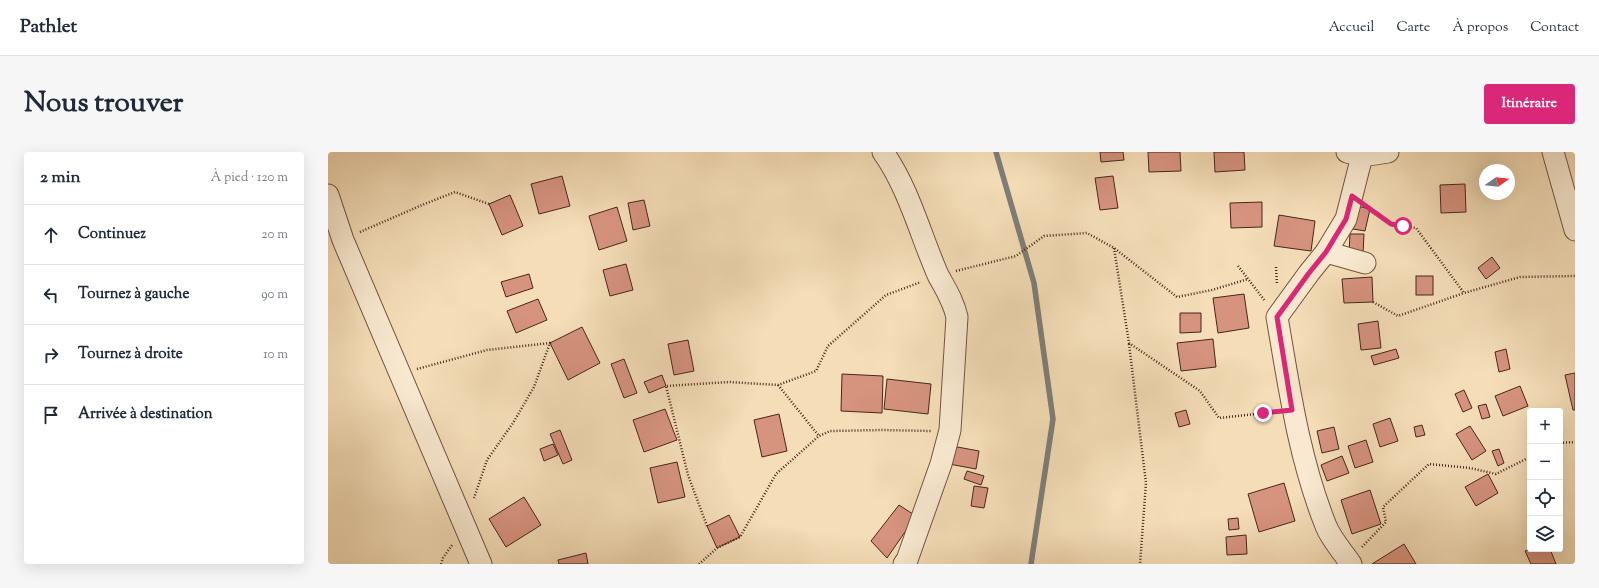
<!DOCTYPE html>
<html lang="fr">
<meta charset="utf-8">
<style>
:root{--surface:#fff;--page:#f6f6f7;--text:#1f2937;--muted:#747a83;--line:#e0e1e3;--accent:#db2777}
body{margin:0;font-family:"Sorts Mill Goudy",serif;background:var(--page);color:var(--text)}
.controls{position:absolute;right:12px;bottom:12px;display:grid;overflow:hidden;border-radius:4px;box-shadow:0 4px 16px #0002}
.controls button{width:36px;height:36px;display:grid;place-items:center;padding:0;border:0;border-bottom:1px solid var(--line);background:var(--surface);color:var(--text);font:20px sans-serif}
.compass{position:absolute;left:1151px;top:12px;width:36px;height:36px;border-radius:50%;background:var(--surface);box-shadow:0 4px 16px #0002;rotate:76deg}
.stop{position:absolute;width:12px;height:12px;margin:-9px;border:3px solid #db2777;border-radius:50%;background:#fff}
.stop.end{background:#db2777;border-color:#fff;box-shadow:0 1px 4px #0008}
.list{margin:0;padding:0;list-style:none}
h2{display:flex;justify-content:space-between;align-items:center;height:52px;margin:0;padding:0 16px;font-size:17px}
h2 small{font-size:13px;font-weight:400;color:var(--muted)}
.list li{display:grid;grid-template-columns:26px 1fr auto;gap:12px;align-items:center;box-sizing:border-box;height:60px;padding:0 16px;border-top:1px solid var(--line)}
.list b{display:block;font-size:15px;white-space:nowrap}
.list em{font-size:13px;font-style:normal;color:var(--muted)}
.icon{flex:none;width:22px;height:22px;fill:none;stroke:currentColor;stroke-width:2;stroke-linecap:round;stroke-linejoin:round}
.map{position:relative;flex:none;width:1247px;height:412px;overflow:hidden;border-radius:4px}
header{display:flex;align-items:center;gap:24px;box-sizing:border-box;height:56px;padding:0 20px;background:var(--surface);border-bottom:1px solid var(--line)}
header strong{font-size:19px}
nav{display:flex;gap:22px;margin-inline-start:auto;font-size:14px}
.intro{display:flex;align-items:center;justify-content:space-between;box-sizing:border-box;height:96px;padding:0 24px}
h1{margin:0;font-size:28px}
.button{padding:10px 18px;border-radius:4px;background:var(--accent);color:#fff;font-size:14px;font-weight:700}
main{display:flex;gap:24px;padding:0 24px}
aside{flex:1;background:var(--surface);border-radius:4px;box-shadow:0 4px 16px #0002}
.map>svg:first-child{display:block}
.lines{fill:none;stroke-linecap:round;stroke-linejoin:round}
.stream{stroke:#7d7f7a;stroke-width:5.5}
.building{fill:#d6937e;stroke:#48271b}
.street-casing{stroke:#735442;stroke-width:23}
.path{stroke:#48271b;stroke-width:2.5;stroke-dasharray:1 2;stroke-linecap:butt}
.street{stroke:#f8e9d0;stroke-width:21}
.route{stroke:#db2777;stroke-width:5}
</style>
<header>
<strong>Pathlet</strong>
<nav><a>Accueil</a><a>Carte</a><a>À propos</a><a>Contact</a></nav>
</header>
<div class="intro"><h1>Nous trouver</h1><a class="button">Itinéraire</a></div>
<main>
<aside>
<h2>2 min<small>À pied · 120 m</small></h2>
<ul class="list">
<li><svg class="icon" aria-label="ahead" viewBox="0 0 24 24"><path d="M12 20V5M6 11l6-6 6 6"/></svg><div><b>Continuez</b></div><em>20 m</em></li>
<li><svg class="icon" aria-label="left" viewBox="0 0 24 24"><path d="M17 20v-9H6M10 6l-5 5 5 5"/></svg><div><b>Tournez à gauche</b></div><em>90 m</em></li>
<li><svg class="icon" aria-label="right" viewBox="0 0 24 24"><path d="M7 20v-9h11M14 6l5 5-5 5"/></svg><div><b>Tournez à droite</b></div><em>10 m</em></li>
<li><svg class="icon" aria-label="arrive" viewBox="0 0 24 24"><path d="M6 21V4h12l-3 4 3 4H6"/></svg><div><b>Arrivée à destination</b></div></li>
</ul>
</aside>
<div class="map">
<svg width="1247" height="412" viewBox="0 0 1247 412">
<rect width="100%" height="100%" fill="#f4ddb7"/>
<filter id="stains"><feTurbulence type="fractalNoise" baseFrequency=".005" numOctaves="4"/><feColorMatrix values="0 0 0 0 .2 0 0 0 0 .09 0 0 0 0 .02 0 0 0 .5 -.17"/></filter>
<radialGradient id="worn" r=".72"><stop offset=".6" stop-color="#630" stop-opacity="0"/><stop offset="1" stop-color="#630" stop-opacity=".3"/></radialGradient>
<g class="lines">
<polyline class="stream" points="668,0 706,131 725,267 703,412"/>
</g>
<g class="building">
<polygon points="772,0 795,0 796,8 773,10"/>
<polygon points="820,0 852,0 853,19 821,20"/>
<polygon points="886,0 916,0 917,18 887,20"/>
<polygon points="234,24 242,54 211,62 203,32"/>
<polygon points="785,24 790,56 772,58 767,26"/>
<polygon points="1137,32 1138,60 1113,61 1112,33"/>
<polygon points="182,43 195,74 174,83 161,52"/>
<polygon points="316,48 322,74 305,78 300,51"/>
<polygon points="934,50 934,75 903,76 902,51"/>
<polygon points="1029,54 1042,57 1037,79 1025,77"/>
<polygon points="289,55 299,89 271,98 261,64"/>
<polygon points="951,63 987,69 983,99 946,94"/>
<polygon points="1022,82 1036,82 1035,102 1021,101"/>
<polygon points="1164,105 1172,116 1158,127 1150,116"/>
<polygon points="298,112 305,138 282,144 275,118"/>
<polygon points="201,122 205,136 178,145 173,130"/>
<rect x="1088" y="124" width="17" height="19"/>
<polygon points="1044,125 1045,150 1016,151 1014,127"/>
<polygon points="916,142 921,176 890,181 885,146"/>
<polygon points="210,147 219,168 188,181 179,159"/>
<polygon points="852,161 873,161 873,180 852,181"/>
<polygon points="1050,169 1053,196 1033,198 1030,172"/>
<polygon points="254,175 272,211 240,228 222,191"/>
<polygon points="885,187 888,215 853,219 849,191"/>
<polygon points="360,188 366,219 346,223 340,192"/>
<polygon points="1068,197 1071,206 1046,213 1043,204"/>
<polygon points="1178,197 1182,217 1171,220 1167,200"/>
<polygon points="296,207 309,241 296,246 283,212"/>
<polygon points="1247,221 1247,258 1245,258 1237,223"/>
<polygon points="514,222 555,224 554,261 513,259"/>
<polygon points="334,223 338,234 321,241 316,230"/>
<polygon points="559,227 603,232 600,262 556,257"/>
<polygon points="1192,234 1200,254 1175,264 1167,244"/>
<polygon points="1136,238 1144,256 1135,260 1127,242"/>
<polygon points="1158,252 1162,265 1154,267 1150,254"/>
<polygon points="337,257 349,288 316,300 305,268"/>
<polygon points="858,258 862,272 851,275 847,261"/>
<polygon points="451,262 459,299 434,305 426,268"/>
<polygon points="1062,266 1070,289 1052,295 1045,272"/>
<polygon points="1094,273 1097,283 1088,285 1086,275"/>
<polygon points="1142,274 1158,299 1144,308 1128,282"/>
<polygon points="1006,275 1011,297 994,301 989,279"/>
<polygon points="232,278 244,308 235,312 222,282"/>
<polygon points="1038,288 1045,310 1027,316 1020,294"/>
<polygon points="225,292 230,303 216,309 212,297"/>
<polygon points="624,294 651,299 648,317 621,312"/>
<polygon points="1171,297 1176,311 1170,314 1164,299"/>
<polygon points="1014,304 1021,321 999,329 993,313"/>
<polygon points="349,310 357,345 330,351 322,316"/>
<polygon points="639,319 656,324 653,333 636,327"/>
<polygon points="1160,322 1170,341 1148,354 1137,335"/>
<polygon points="956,331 967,369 931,380 920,342"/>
<polygon points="646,334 660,336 656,356 643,354"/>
<polygon points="1042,338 1053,372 1024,382 1013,348"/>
<polygon points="196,345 213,373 178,395 161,367"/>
<polygon points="571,353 588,364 559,406 543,389"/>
<polygon points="401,363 412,385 389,396 379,374"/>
<polygon points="910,366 911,377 901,378 900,367"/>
<polygon points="918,383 919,402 899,403 898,385"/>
<polygon points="1076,392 1088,412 1044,412"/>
<polygon points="1202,397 1222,397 1228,412 1203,412 1197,399"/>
<polygon points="258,401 260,412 231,412 230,408"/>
</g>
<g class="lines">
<defs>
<g id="street">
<path d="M555,0C581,37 592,82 610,123C618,138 625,148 629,165L622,278L613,312L579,408L576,412"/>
<polyline points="1019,0 1034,4 1060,0"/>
<polyline points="1225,0 1247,78"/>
<polyline points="1034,4 1018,67 998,100 1037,111"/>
<polyline points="0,43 15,88 153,412"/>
<path d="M998,100L981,121L949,165C961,235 971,307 998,374C1003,387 1015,400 1023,412"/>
</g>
</defs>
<use href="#street" class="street-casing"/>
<g class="path">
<polyline points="1040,56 1063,72 1088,76 1136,141 1192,125 1247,124"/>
<polyline points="32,80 94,53 127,40 161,52"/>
<polyline points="786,96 801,191 872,239 891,266 946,260"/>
<polyline points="910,114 937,149"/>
<polyline points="948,115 949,133"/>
<polyline points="628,119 688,104 716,84 759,81 786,96 849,145 884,138 920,127"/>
<polyline points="1045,150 1070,164 1136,141"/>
<polyline points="801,192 818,331 812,412"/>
<polyline points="89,217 159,198 222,191 206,235 185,271 159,308 146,346"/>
<polyline points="450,233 491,284 502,279 554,278 603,279"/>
<polyline points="1232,291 1247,290"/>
<polyline points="379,374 360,323 338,234 401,230 450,233 488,219 500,194 558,143 593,130"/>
<polyline points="1034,395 1058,370 1055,355 1101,312 1142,316 1168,322 1202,305"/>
<polyline points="113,412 115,406 124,393"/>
<polyline points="371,412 389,396 412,385 448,322 491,284"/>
</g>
<use href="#street" class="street"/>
</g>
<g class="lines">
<polyline class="route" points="935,261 964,258 949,165 981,121 998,100 1018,67 1024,44 1063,72 1075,74"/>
</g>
<rect width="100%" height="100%" filter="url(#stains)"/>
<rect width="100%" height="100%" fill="url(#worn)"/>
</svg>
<div class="controls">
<button>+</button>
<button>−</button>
<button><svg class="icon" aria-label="locate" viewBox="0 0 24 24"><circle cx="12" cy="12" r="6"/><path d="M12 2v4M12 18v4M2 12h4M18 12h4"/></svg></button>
<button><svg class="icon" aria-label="layers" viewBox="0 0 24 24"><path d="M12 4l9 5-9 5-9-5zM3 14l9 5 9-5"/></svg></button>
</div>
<svg class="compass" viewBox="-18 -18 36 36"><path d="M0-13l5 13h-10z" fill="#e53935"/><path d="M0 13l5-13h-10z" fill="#747a83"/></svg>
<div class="stop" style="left:1075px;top:74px"></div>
<div class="stop end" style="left:935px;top:261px"></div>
</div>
</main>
